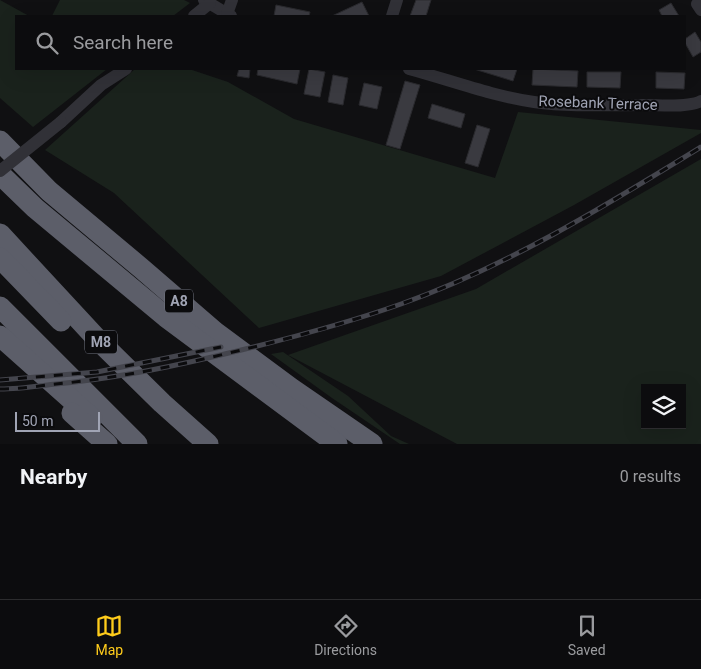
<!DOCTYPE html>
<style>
:root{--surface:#0c0c0e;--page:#151517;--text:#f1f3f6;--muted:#9a9b9e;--line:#2c2c2e;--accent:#ffcc1b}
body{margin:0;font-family:Roboto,sans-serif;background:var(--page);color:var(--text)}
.controls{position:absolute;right:15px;bottom:15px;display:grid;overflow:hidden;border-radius:0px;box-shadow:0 5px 20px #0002}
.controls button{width:45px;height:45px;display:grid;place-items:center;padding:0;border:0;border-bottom:1px solid var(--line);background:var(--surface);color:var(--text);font:25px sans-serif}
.scale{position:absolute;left:15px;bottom:12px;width:85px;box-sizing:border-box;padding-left:5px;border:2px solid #a0a4b4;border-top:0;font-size:14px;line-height:18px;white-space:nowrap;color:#a0a4b4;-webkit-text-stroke:4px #0b0b0d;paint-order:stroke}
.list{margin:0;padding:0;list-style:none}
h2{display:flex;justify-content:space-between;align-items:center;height:65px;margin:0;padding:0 20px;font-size:21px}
h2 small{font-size:16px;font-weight:400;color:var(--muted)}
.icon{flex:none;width:28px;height:28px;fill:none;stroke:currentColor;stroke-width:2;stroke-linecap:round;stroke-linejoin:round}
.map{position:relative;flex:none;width:701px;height:444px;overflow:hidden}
.search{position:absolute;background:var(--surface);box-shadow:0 5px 20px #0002;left:15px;right:15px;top:15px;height:55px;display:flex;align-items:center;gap:12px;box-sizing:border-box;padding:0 18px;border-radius:0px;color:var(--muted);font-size:19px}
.sheet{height:155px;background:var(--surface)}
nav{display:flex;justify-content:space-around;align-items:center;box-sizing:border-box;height:70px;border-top:1px solid var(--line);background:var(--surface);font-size:14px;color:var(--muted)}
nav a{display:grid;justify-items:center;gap:2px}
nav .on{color:var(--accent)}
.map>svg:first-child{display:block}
.green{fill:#1a221c;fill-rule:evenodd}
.building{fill:#3a3a40;stroke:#2a2a2e}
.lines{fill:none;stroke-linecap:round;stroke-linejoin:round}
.street{stroke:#313137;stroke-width:12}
.highway{stroke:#5c5e69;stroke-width:21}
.rail-casing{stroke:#44454d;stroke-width:5}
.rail{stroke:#0b0b0d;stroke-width:3;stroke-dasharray:9;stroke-linecap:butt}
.street-bridge{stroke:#313137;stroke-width:12}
.labels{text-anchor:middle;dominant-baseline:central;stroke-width:4;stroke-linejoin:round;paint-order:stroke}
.shield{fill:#0b0b0d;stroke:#737682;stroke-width:1}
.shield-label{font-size:14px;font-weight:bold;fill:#a0a4b4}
.street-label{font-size:15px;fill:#a0a4b4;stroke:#0b0b0d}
</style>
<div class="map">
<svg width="701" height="444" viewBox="0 0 701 444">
<rect width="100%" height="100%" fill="#101012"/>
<g class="green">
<polygon points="0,0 29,16 16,16 16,69 107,69 33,127 0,98"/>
<polygon points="60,0 184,0 190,3 173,16 52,16"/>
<polygon points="135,69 189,69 228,82 294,119 495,178 518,112 701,130 701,133 574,205 441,276 259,328 114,193 45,150"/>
<path d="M701,159V444H457L288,355L476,289ZM645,388H682V425H645Z"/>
<polygon points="283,352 348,396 391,436 409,444 400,444 332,398 271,354"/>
</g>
<g class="building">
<polygon points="416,0 431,0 426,16 410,16"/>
<polygon points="362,2 369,16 332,16"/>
<polygon points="671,3 679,16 662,16 659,10"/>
<polygon points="276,5 310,12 309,16 274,16"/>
<polygon points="695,32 701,42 701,52 693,57 685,43 685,39"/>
<polygon points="239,69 250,69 249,78 237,76"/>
<polygon points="258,69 300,69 297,84 257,75"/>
<polygon points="309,69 325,72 320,97 304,94"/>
<polygon points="474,69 517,69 513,81"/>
<polygon points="533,69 578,71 577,87 532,85"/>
<polygon points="587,72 621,72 620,88 587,87"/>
<polygon points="656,72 685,73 684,89 656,88"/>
<polygon points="333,75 348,78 343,105 328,102"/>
<polygon points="405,81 420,85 400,149 386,145"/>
<polygon points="364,83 382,87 377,109 359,105"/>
<polygon points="432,104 465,114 461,128 428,118"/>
<polygon points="477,125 490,129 478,167 465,163"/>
</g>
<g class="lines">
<g class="street">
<polyline points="204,0 231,16"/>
<polyline points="697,4 701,10"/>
<polyline points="227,14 232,0"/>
<polyline points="194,16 210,3"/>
<polyline points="392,16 397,0"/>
<path d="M409,69C450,80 492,96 534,102C571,107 608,105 645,105C660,105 688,108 701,101"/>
<polyline points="61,122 101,85 126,69"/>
</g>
<g class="highway">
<polyline points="0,141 49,191 141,268 215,332 292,389 372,444"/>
<polyline points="0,174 35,208 166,317 337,444"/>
<polyline points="0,234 99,341 162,403 208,444"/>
<polyline points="0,258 61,321"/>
<polyline points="0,307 137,444"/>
<polyline points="0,336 92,418"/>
<polyline points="72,413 107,444"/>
</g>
<defs>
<g id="rail">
<polyline points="0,380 97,372 221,347"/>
<path d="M0,389C19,389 38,386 56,384C109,379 161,369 212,357C276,342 339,326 401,304C508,266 605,206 701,147"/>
</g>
</defs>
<use href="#rail" class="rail-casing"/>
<use href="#rail" class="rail"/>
<polyline class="street-bridge" points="0,171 61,122"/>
</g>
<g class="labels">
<g class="shield">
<rect x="165" y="289.5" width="28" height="23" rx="4"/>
<rect x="85" y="330.5" width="32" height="23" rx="4"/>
</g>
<g class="shield-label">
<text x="179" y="301">A8</text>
<text x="101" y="342">M8</text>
</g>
<g class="street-label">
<text transform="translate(598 103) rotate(2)">Rosebank Terrace</text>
</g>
</g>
</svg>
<div class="controls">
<button><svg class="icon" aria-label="layers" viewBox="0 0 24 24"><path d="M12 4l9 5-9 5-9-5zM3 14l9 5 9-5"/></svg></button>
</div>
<div class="scale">50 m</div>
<div class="search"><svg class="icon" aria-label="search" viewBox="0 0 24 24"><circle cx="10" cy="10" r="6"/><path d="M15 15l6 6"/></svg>Search here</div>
</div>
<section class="sheet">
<h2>Nearby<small>0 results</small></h2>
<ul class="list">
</ul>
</section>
<nav>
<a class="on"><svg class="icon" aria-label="map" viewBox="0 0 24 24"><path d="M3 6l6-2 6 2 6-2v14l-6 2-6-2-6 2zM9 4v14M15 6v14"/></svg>Map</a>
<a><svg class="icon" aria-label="directions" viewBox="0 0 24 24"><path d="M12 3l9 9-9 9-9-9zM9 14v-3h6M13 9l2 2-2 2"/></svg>Directions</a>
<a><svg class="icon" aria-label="saved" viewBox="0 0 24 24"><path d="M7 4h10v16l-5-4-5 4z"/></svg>Saved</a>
</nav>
